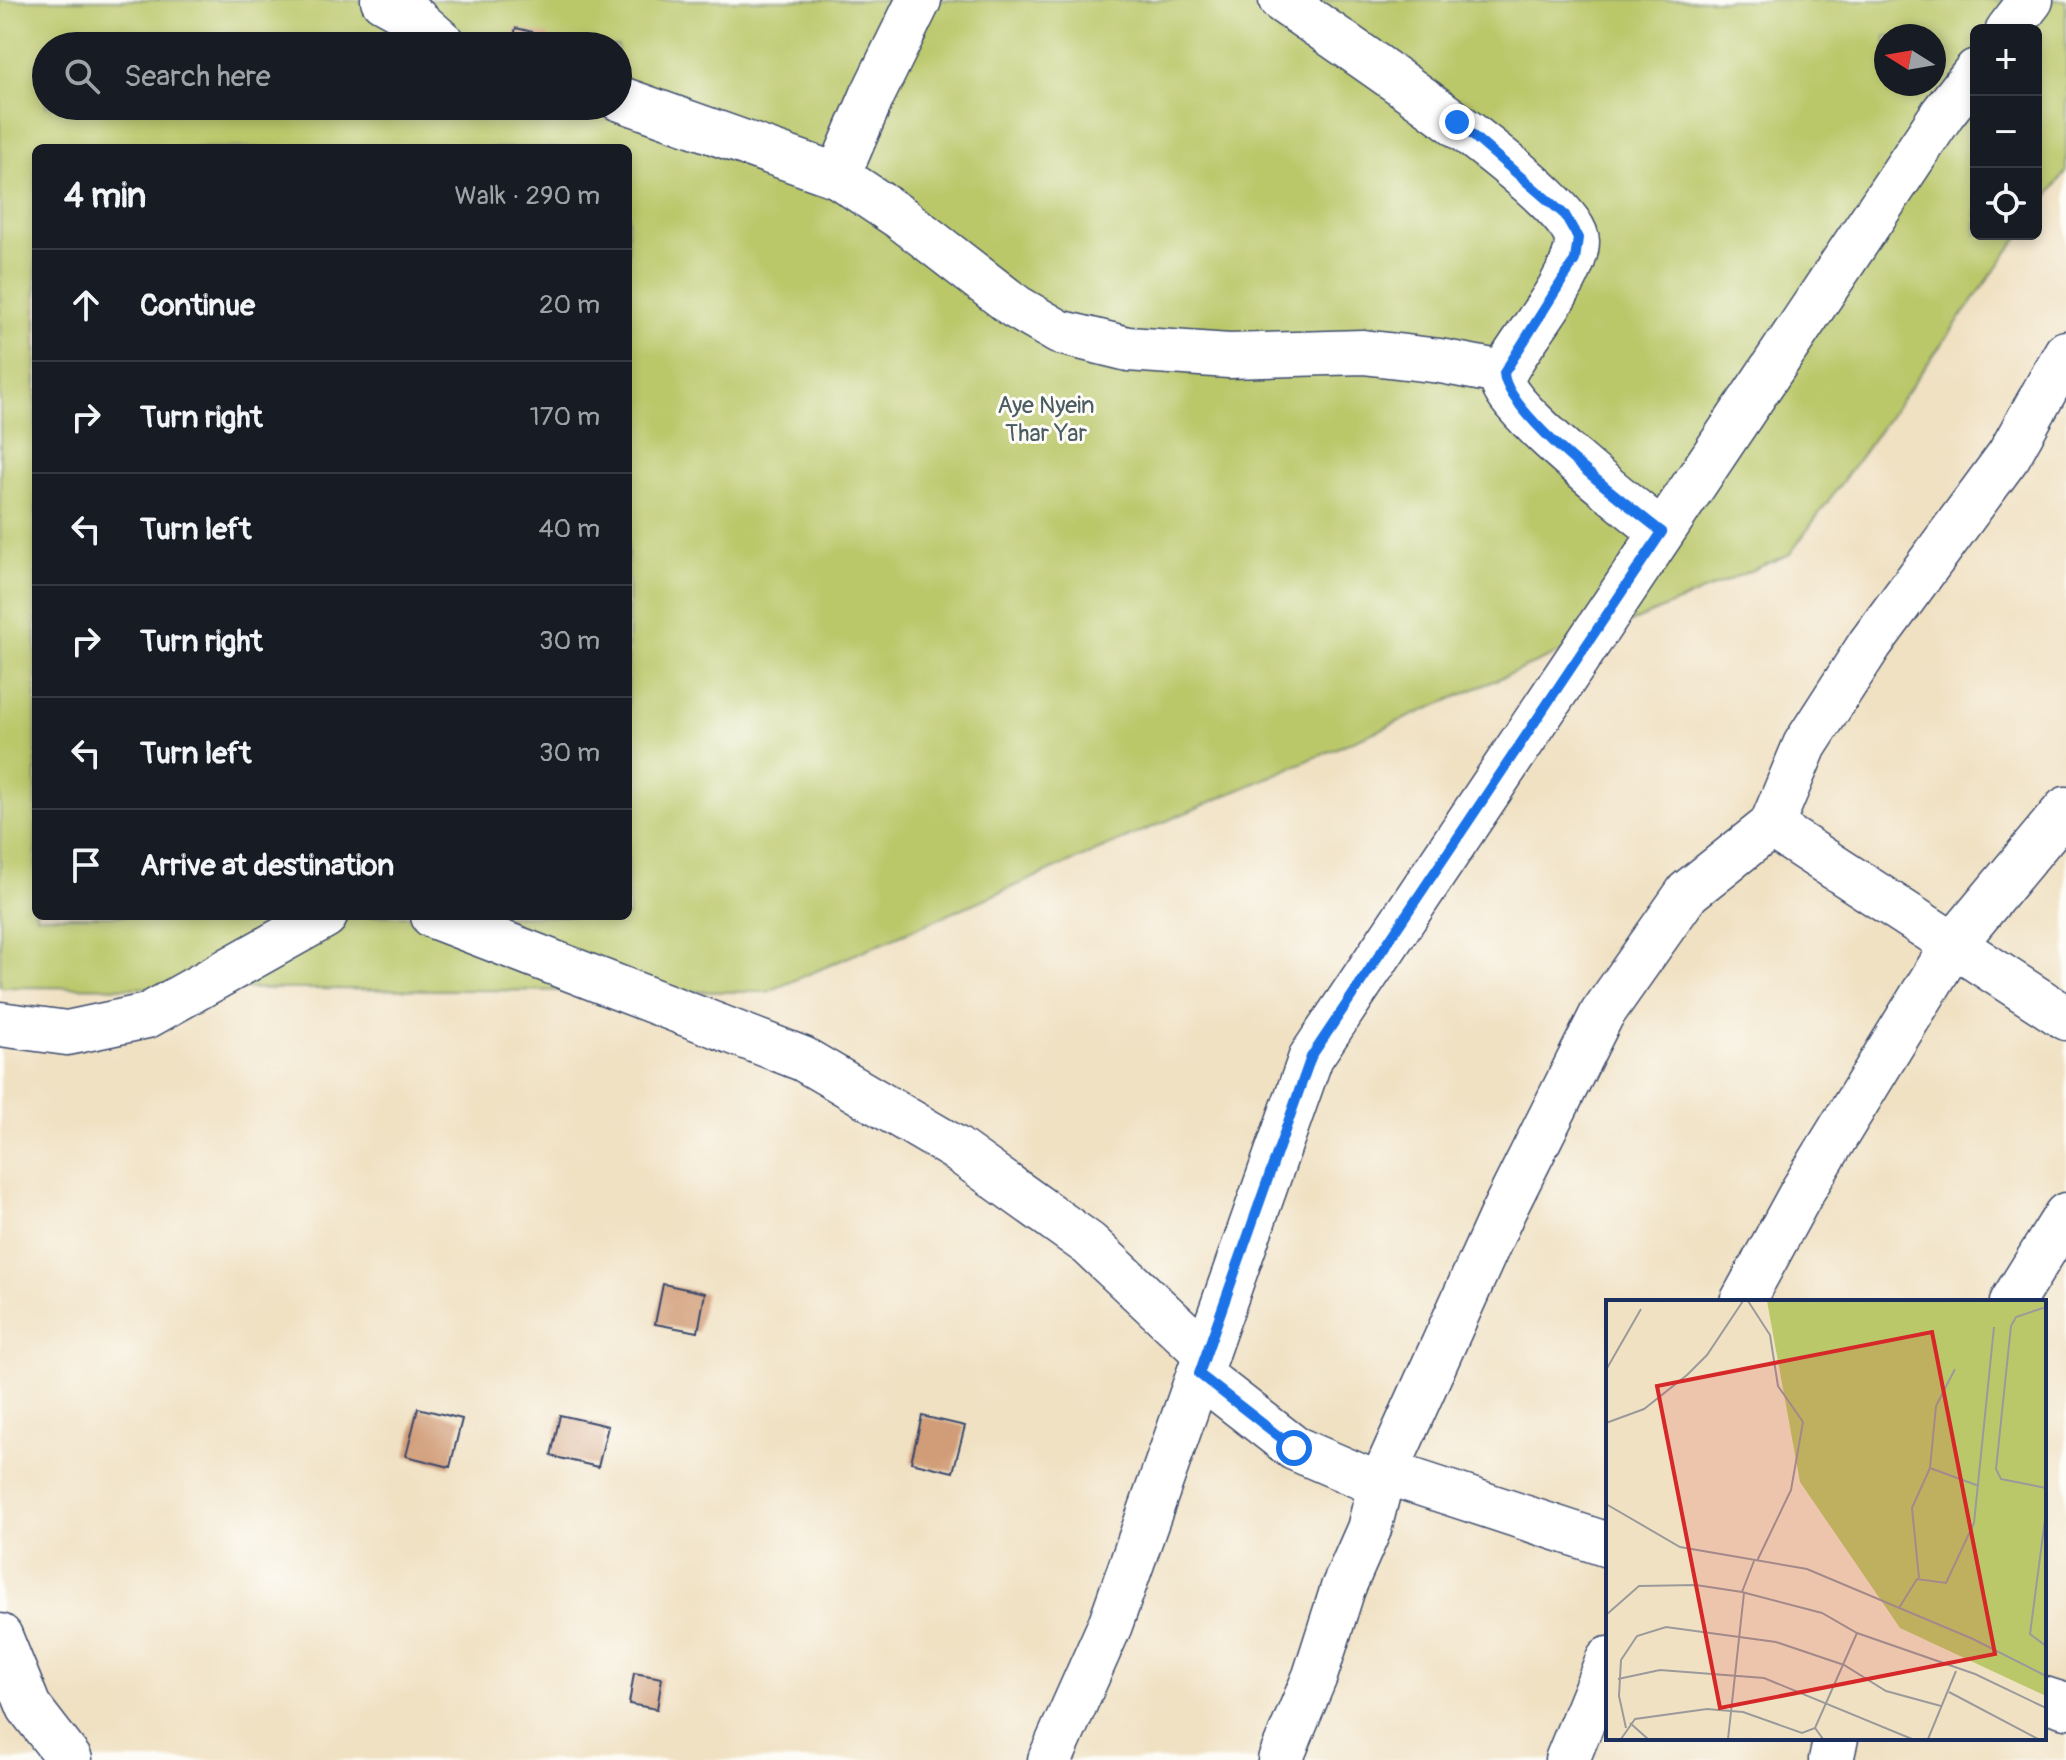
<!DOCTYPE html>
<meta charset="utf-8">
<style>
:root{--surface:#171b24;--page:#20242c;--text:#f1f3f6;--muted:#9ea1a6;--line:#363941}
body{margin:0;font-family:Pangolin,sans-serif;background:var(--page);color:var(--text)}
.controls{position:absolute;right:24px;top:24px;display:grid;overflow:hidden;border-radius:12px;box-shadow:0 4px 12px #0003}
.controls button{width:72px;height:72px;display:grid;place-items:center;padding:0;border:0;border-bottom:2px solid var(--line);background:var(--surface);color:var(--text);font:40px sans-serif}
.compass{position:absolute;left:1874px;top:24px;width:72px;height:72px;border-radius:50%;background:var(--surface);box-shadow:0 4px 12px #0003;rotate:281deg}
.stop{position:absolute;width:24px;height:24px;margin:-18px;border:6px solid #1a73e8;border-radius:50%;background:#fff}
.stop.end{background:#1a73e8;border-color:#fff;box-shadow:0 2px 8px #0008}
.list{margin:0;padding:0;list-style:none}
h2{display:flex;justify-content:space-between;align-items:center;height:104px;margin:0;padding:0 32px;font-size:34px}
h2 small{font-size:26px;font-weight:400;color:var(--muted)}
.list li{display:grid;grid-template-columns:52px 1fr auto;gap:24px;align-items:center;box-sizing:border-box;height:112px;padding:0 32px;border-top:2px solid var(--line)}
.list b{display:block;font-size:30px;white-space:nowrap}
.list em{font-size:26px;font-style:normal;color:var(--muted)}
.icon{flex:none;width:44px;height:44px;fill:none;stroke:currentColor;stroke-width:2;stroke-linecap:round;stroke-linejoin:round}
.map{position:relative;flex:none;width:2066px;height:1760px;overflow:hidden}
.search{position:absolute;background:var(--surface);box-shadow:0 4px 12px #0003;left:32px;top:32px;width:600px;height:88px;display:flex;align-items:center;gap:20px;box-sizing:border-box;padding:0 28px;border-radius:44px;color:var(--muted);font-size:30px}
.panel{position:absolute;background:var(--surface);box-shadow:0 4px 12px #0003;left:32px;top:144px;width:600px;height:776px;border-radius:12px}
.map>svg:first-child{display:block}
.green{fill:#bbc86a;stroke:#6b7c64;stroke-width:2;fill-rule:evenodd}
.building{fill:#d19d78}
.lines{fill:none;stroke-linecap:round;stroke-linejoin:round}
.minor-casing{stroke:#3b4a6d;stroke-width:47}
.minor{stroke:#fff;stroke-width:44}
.route{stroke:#1a73e8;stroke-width:10}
.labels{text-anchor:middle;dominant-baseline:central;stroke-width:6;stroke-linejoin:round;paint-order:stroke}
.park-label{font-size:24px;fill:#4b5d62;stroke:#fdfcf7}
.inset-road{fill:none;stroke:#9b9a9b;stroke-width:2}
.view{fill:#d62828;fill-opacity:0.15;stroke:#d62828;stroke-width:4}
.inset-edge{fill:none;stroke:#1b2f5e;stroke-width:4}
</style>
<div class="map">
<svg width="2066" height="1760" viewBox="0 0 2066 1760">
<rect width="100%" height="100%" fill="#fdfcf7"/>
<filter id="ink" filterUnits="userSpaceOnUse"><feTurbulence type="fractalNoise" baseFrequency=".0125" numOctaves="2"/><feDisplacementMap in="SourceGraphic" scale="16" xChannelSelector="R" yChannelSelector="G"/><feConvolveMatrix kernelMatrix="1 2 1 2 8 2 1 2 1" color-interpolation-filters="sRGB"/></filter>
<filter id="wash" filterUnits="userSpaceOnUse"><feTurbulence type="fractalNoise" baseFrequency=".006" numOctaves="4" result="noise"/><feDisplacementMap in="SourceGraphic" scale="32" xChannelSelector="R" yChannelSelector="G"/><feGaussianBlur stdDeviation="1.8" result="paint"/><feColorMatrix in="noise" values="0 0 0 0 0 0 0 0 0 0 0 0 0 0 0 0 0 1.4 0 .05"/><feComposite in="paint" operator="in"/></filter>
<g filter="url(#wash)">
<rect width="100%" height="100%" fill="#f0e1c3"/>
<path class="green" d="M0,0H2066V171L2036,213V30H1976V234H2021L1790,554L767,992L0,987ZM1886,36H1934V84H1886ZM46,46H618V106H46ZM36,148H628V916H36Z"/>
<g id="blocks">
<g class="building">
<polygon points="516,28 549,36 546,46 511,46"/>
<polygon points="663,1284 705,1293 698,1332 655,1324"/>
<polygon points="418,1408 462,1419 450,1467 406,1456"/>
<polygon points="560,1415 608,1426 598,1467 551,1456"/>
<polygon points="922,1416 965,1426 953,1472 911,1462"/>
<polygon points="634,1673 662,1678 657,1709 629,1704"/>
</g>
</g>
</g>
<g filter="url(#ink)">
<use href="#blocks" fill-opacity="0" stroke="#3b4a6d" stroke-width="2"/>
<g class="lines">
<defs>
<g id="minor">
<polyline points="383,0 412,16 446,46"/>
<path d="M1281,0C1326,32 1577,197 1577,241C1577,273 1531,329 1513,358C1508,367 1501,375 1504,386C1512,414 1634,510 1662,532"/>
<polyline points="2008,30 2031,0"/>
<polyline points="618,98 838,176 901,218 1016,307 1059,332 1128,349 1229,356 1363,352 1440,361 1504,373"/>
<polyline points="838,176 872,96 919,0"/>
<polyline points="1771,826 2066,1018"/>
<polyline points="433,916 803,1059 955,1148 1089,1244 1206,1354"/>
<polyline points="0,1024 67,1033 147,1016 325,916"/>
<polyline points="1742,1302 1803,1190 1953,945 2066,809"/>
<polyline points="2012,1302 2066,1215"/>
<polyline points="1199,1374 1294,1448 1380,1485 1503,1212 1602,1014 1688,892 1771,826 1805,745 1870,644 2009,455 2066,353"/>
<polyline points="1386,1472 1608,1545"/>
<polyline points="0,1636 29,1707 70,1760"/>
<polyline points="2044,1699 2066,1706"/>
<polyline points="1050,1760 1110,1625 1311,1057 1943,113 1976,71"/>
<polyline points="1280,1760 1315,1676 1343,1588 1369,1529 1380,1485"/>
<polyline points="1567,1760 1608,1659"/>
<polyline points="1831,1760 1836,1738"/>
</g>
</defs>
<use href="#minor" class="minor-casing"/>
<use href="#minor" class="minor"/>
</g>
</g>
<g class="lines" filter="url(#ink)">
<path class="route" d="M1294,1448L1199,1374L1311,1057L1662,532C1627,504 1506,414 1504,373L1575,260L1578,238L1565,215L1457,122"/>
</g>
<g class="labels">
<g class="park-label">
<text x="1046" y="405">Aye Nyein<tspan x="1046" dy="28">Thar Yar</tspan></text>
</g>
</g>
<g transform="translate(1606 1300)">
<rect width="440" height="440" fill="#f0e1c3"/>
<path d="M161,1H440V396L294,328L194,182Z" fill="#bbc86a"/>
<path class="inset-road" d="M142,1L164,35L172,86L197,122L185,190L151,261M440,7L410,17L405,26L390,169L395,179L440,188M0,70L35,9M0,123L38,109L81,75L101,55L137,1M324,168L373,186M0,204L74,247L201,269L367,339L440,376M440,212L424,334L440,346M148,261L136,292L216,313L251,333L369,374L440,408M313,278L306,208L324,168L330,106L349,69M293,308L311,279L340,283L368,223L388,27M0,315L33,286L90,285L136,292M12,379L54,370L158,378L306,439M343,392L432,439M24,423L42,439M20,428L13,396L15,360L31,336L60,327L170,342L238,365L280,391L335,406M209,428L251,333M15,439L29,419L101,409L137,412L196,433L209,428L217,439M122,439L138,293M322,439L350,371"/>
<path class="view" d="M326,32L389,354L114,408L51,86Z"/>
<rect width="440" height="440" class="inset-edge"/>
</g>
</svg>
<div class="controls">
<button>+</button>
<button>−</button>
<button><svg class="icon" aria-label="locate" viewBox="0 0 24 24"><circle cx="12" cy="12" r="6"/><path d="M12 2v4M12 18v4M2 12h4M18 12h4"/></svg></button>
</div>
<svg class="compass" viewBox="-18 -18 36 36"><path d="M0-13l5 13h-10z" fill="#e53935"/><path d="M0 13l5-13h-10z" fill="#9ea1a6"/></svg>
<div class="stop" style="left:1294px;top:1448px"></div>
<div class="stop end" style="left:1457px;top:122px"></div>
<div class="search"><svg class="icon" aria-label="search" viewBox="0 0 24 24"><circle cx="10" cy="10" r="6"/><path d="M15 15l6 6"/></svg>Search here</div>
<section class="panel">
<h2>4 min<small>Walk · 290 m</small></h2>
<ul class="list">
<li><svg class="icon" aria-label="ahead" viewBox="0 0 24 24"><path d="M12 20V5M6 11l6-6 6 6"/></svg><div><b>Continue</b></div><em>20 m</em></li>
<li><svg class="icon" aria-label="right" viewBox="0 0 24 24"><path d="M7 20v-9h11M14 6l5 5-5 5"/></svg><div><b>Turn right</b></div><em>170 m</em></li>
<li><svg class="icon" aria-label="left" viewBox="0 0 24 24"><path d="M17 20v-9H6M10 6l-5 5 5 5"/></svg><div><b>Turn left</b></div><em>40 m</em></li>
<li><svg class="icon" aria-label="right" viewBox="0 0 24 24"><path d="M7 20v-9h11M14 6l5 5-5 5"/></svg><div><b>Turn right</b></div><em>30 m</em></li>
<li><svg class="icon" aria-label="left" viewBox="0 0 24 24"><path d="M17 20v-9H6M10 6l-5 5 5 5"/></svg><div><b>Turn left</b></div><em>30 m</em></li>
<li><svg class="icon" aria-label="arrive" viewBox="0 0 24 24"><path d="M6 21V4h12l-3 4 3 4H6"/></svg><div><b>Arrive at destination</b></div></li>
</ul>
</section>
</div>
